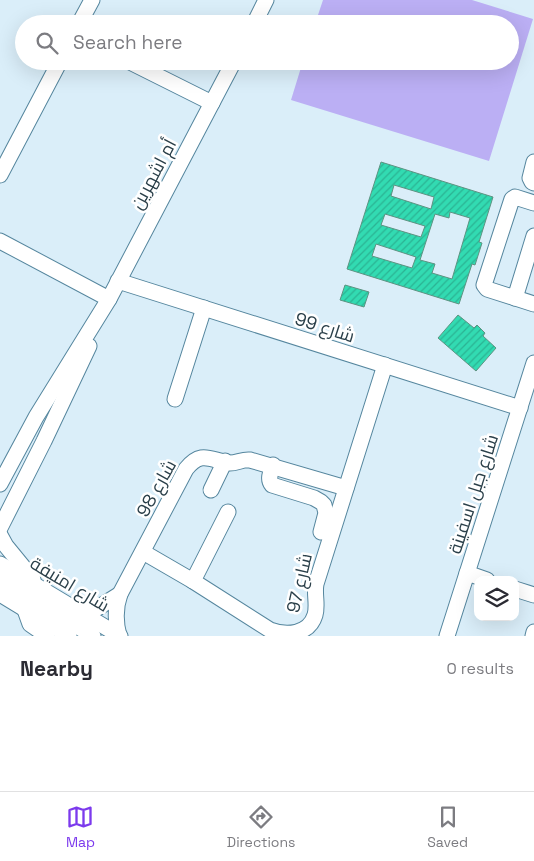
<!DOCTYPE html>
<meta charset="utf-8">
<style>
:root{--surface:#fff;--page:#f2f2f3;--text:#2b2b33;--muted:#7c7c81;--line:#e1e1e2;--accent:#7c3aed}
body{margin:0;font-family:"Space Grotesk",Cairo,sans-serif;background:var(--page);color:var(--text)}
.controls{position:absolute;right:15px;bottom:15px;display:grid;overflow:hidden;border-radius:10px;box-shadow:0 5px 20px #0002}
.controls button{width:45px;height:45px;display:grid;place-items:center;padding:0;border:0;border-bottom:1px solid var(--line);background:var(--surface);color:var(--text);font:25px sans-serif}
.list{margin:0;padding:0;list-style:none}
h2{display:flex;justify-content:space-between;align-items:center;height:65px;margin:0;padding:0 20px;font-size:21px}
h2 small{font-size:16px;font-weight:400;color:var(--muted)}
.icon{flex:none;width:28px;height:28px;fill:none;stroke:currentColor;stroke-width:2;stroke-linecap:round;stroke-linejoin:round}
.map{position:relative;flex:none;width:534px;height:636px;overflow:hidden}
.search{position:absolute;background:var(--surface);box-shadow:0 5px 20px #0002;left:15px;right:15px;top:15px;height:55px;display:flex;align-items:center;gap:12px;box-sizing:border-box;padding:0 18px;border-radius:28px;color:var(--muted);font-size:19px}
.sheet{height:155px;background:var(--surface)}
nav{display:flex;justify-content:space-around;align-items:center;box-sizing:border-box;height:70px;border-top:1px solid var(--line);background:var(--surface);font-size:14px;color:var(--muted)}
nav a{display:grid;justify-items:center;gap:2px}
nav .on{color:var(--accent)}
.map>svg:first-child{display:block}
.pitch{fill:#bbaff4}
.building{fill:url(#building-hatch);stroke:#5d9382;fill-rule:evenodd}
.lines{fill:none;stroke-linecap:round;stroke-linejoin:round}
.minor-casing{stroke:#55869e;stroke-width:17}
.minor{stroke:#fff;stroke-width:15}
.labels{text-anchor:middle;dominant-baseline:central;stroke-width:5;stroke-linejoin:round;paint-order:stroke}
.street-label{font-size:18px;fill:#2b404a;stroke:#fff}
</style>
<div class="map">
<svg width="534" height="636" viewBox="0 0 534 636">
<defs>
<pattern id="building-hatch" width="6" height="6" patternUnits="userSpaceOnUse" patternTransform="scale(1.25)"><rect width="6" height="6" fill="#32dbb2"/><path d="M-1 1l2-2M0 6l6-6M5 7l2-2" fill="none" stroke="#2bb393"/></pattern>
</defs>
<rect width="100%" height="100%" fill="#daeef9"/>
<polygon class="pitch" points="323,0 472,0 533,19 489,161 291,100 303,61 510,61 510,24 315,24"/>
<g class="building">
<path d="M381,162L493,197L479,242L482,243L475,265L472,264L459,304L347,269ZM394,185L434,197L431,209L391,196ZM450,212L470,218L452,279L432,273L435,264L420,260L435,214L449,218ZM385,214L425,226L421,237L381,225ZM376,244L416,257L412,268L372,256Z"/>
<polygon points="345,285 369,292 364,307 340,300"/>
<polygon points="458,315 474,328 477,325 485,333 483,336 496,348 476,371 438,338"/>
</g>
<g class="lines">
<defs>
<g id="minor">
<polyline points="79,24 92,0"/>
<polyline points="254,24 266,0"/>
<polyline points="128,61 212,103"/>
<polyline points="534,162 530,178 532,182 534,183"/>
<polyline points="0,175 60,61"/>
<polyline points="534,203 515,197 512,199 484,285 487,289 534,304"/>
<polyline points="0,241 109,299"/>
<polyline points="118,281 520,408"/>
<polyline points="515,298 534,236"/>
<polyline points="175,399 204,308"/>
<path d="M273,465C271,472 267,479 272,485L314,498L321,502L324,505L326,513L321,532"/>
<polyline points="0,484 36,417 109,299 234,61"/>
<polyline points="211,490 225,461"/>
<polyline points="0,528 44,441 89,346"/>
<polyline points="0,535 6,546 33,579"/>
<path d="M143,552L193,581L270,630C286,636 309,635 315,615C318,605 314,594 316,584L385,365"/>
<polyline points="0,564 120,636"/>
<polyline points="467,573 487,580"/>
<polyline points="0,579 93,636"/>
<polyline points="193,581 228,512"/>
<polyline points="515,589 534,595"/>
<polyline points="0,594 69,636"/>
<polyline points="25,610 30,624 47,636"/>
<polyline points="83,613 96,609 120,594"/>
<path d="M119,636C115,621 115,608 120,594L186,469C202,449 211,461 230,463C237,463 243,459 250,460L346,488"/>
<polyline points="447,636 534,363"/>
<polyline points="533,636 534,632"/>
</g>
</defs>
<use href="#minor" class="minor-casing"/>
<use href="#minor" class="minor"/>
</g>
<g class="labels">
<g class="street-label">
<text transform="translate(153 174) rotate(-62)">أم اشهرين</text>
<text transform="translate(325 327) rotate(18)">شارع 99</text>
<text transform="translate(156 488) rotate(-61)">شارع 98</text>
<text transform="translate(473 494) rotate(-72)">شارع جبل اسفينة</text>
<text transform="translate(299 583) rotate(-77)">شارع 97</text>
<text transform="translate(70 584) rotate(31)">شارع امنيفة</text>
</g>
</g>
</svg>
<div class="controls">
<button><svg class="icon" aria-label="layers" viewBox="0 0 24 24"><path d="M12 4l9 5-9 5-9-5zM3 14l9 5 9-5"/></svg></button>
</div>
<div class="search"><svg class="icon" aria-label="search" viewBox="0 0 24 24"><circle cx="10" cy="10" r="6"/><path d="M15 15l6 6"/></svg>Search here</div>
</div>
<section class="sheet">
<h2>Nearby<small>0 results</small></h2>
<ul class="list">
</ul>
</section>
<nav>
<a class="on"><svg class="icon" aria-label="map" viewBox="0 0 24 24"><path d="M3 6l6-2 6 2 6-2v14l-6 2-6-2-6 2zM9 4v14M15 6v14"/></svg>Map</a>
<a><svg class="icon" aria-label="directions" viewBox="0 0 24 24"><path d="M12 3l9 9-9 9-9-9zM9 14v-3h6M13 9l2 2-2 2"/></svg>Directions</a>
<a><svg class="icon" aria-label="saved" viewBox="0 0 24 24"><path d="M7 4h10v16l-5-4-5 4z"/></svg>Saved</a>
</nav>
